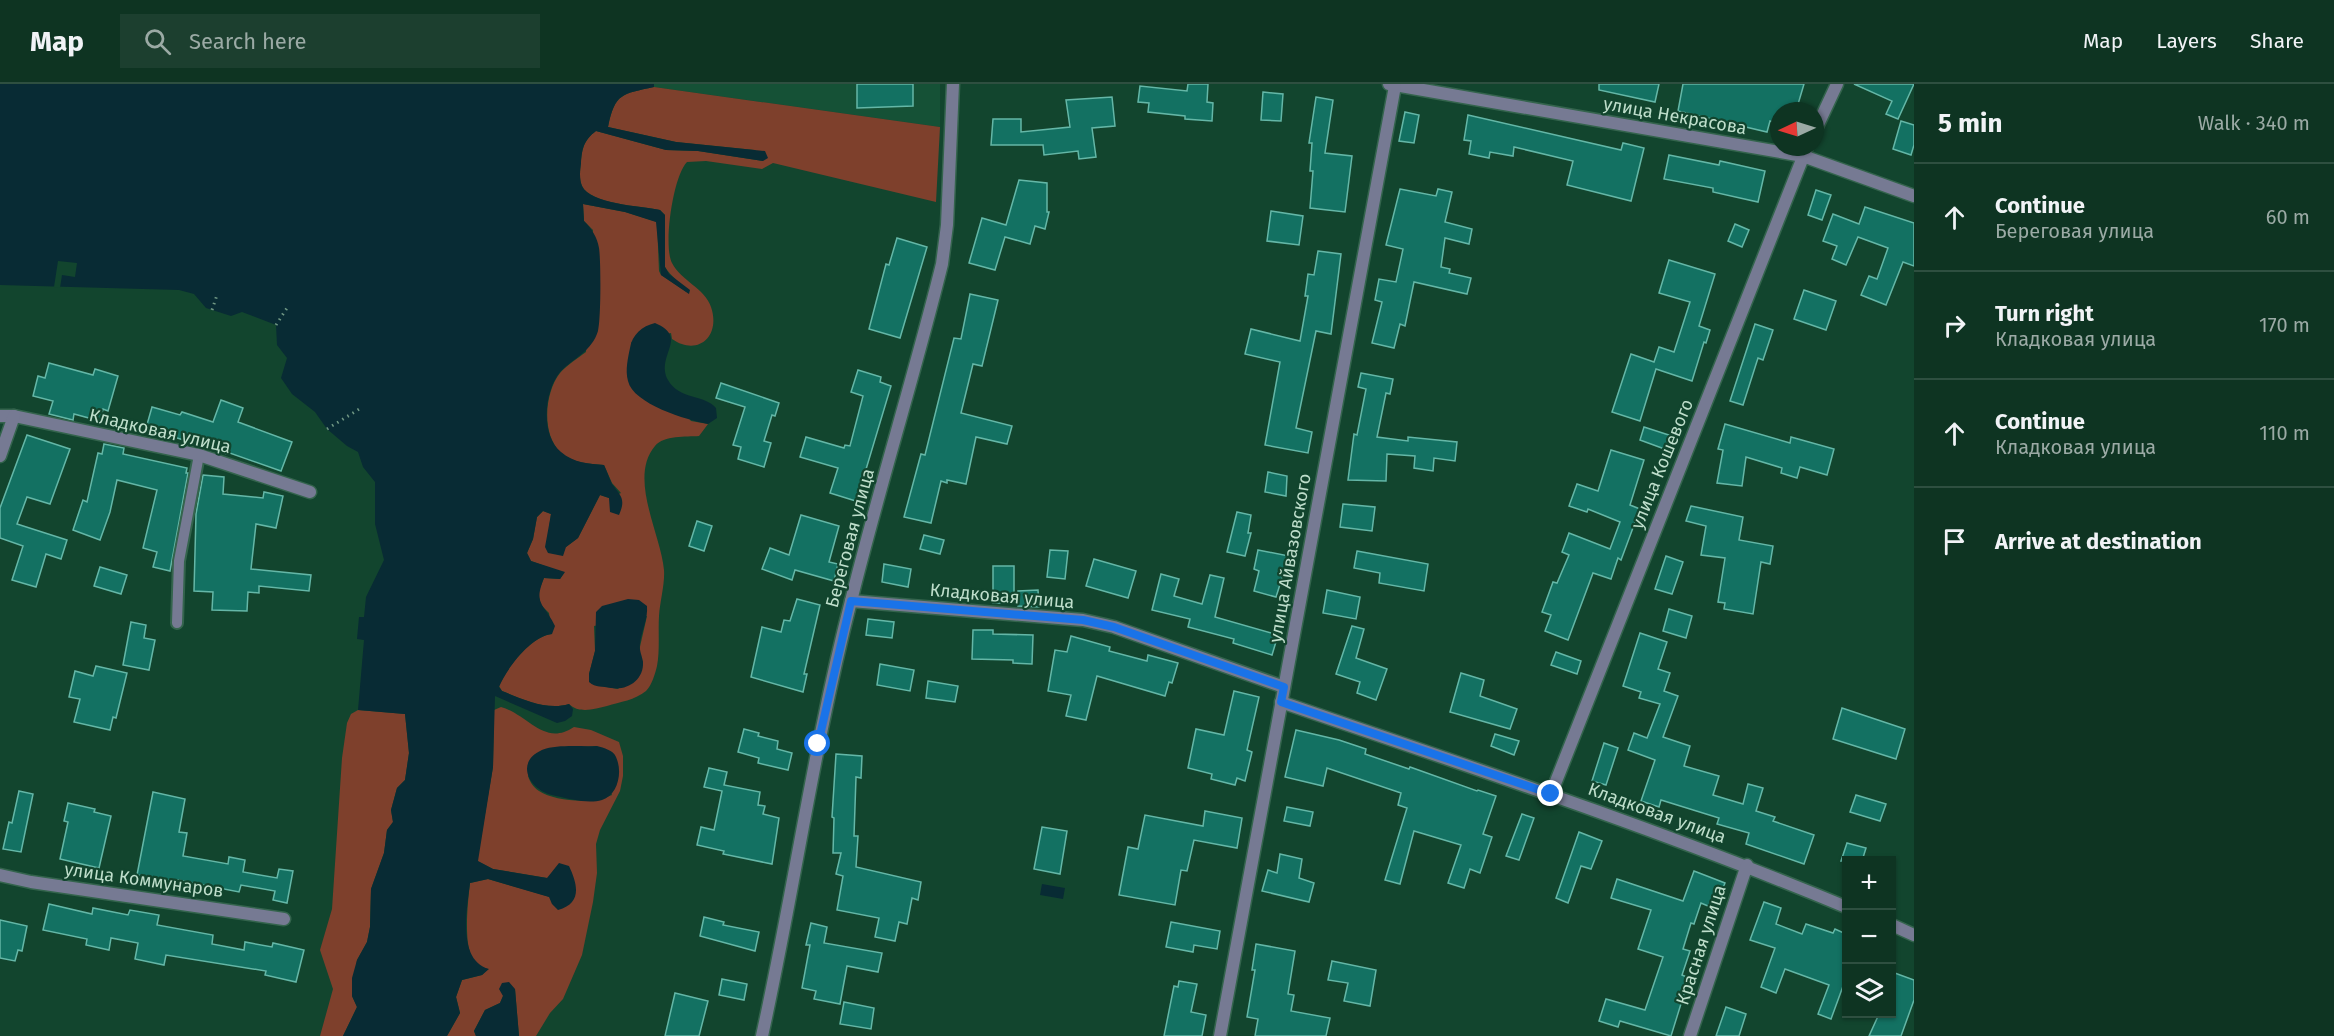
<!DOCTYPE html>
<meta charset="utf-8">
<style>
:root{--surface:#0e3422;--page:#1c3f2f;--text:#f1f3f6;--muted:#9baaa5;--line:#2e4f40}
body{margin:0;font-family:"Fira Sans",sans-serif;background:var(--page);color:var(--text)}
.controls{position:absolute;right:18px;bottom:18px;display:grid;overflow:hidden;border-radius:0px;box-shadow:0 2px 4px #0004}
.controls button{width:54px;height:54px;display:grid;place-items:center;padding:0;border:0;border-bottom:2px solid var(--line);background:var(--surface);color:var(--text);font:30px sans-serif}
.compass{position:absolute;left:1770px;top:18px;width:54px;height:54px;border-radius:50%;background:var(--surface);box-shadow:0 2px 4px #0004;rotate:266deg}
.stop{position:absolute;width:18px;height:18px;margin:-14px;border:4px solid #1a73e8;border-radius:50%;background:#fff}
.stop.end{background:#1a73e8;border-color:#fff;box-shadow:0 2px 6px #0008}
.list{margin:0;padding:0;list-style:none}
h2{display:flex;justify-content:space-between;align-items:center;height:78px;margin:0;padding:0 24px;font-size:26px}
h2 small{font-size:20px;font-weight:400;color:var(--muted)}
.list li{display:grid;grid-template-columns:39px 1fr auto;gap:18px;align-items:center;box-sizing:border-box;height:108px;padding:0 24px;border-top:2px solid var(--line)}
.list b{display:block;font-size:22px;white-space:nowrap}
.list p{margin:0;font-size:20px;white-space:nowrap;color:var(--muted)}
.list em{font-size:20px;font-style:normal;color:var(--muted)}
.icon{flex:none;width:33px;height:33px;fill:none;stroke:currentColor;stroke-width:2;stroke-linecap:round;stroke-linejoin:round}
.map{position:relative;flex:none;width:1914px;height:952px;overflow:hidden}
header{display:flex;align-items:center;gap:36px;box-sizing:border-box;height:84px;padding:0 30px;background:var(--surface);border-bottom:2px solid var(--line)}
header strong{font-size:28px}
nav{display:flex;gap:33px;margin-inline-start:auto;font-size:21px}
.search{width:420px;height:54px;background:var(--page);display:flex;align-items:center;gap:15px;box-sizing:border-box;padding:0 21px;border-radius:0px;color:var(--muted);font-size:22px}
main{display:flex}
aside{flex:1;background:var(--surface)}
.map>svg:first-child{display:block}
.built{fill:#155136}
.green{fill:#7e402c;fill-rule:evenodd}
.water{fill:#082b34}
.pier{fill:#12452e}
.building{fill:#137162;stroke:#64b7a7;stroke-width:1.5}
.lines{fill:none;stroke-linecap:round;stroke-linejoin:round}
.service-casing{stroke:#34644d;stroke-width:14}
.minor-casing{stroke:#34644d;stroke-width:15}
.path{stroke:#709884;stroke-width:3;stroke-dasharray:1.5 4.5;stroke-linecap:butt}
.service{stroke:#767a93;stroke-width:10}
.minor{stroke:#767a93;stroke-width:12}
.route{stroke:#1a73e8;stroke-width:8}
.labels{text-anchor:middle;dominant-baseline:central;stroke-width:4.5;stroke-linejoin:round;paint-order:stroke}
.street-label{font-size:18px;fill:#bedecb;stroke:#12452e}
</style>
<header>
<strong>Map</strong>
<div class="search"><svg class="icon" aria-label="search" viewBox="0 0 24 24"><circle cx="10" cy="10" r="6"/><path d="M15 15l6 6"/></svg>Search here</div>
<nav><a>Map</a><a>Layers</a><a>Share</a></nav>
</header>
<main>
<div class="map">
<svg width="1914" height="952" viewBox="0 0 1914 952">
<rect width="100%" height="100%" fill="#12452e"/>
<polygon class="built" points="654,0 940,0 940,43 654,3"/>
<g class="green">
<path d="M654,3L940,43L936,118L773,79L762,85L706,77L687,78C673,92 663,162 672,179C681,197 705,204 711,223C721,252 698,273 672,255L671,249L631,258L691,337L708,340L699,352C686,353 664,351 655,362C628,394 661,450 664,486C665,500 660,517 659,532C658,548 660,566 657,582C655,590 652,601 646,607C635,616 620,618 607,622C595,625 579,630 569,620C547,627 522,615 502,607L499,602C507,584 531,552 552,550L549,529L541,521L538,509L544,494L560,495L564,489L531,477L527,469L533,455L537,433L543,427L551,430L549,444L566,463L578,454L600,411L609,414L621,409L612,399L604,381C589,380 572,379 560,368C541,349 545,308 560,289C567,281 578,274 586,268L593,146L584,137L583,120L625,128L657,138L659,187L661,191L688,209C681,198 671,193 665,183V131L660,126C641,122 590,120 582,102C579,95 580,86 581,79C582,64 584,56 596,47L666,66L698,67L763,77L755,66L676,58L608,43C615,9 622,10 654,3ZM647,532L639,567L643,579L618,605L607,603L589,590L595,567L594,542Z"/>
<path d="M501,623C529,631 544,663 574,643L591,646L619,658L623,672V692L620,707L600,746L596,760L597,789L593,818L582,871L563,915L550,929L536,952H519L515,905L503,912L500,919L485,926L474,947L476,952H447L460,929L456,913L462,896L482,891L488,885C481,883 477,882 473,875C463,860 468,817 470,799L488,795L550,813L552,820L547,794L493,785L477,777L493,683L494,626ZM597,662L612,711C594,720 556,718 539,707C533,703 530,698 528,692L542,666Z"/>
<polygon points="358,626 405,630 409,669 405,696 397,704 391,726 393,738 387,746 384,769 371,805 370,843 367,858 357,876 352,912 357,923 343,952 320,952 333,905 320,866 332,825 342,674 347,639 351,630"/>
</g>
<g class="water">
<path d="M0,0H654V3C622,10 615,9 608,43L676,58L765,67L768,74L763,77L698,67L666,66L596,47C584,56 582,64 581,79C580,86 579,95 582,102C590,120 641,122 660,126L665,131V183L669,190L690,206L689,210L661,191L656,138L625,128L583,120L584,137C592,145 597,153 599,164C601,177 601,235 598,247C592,267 574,274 561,287C544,306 540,351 561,368C574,379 589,380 604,381C607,387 609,394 612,400C621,412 626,415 619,431L610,428L609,414L600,411L578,454L566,463L563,472L548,469L545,463L551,430L543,427L537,433L533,455L527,469L531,477L565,488L560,495L544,494C533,521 544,519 555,542L552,550C531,552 507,584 499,603L502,607C522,615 547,627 569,620L573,625L572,632L565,637L557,639L495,612L493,683L478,777L493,785L547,794L559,779L569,782C578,801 582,819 558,826L552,820L549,813L488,795L470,799C467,825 457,876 489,885L482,891L462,896L456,913L460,929L447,952H343L357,923L352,912V894L357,876L367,858L370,843L371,805L384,769L387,746L393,738L391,726L397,704L405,696L409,669L405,630L358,626L364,556L357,555L359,533H364L366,513L384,476L375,440V398L363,383L358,368L347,362L327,345L315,328L292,310L281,294L287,274L277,261L276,241L242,228L231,232L206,224L194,210L179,206L0,201Z"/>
<path d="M655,239C690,254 655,271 668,296C679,316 704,310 716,324L717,334L708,340C687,336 633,320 628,297C625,286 628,274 630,264C632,251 642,242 655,239Z"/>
<path d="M628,515L639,516L647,522C648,535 642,546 640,559C639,567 642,571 643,578C644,596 627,607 611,604C602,602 596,604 589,598V590L595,567L596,528L602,522Z"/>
<path d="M597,662C604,664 613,666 616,673C623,688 618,711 602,716C588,720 570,715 556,712C529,708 514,678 542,666C558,660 581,663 597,662Z"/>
<polygon points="1042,800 1065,804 1063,815 1040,811"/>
<polygon points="509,898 515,905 519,952 476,952 474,947 485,926 500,919 503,912 499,905 502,899"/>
</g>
<polygon class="pier" points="58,177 77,179 75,193 62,191 60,204 54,203"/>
<g class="building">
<polygon points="857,0 913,0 913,22 857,24"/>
<polygon points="1188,0 1208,0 1207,18 1213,19 1212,37 1185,35 1185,32 1148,28 1149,19 1138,18 1140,2 1187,7"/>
<polygon points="1599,0 1659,0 1655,18 1599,6"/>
<polygon points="1683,0 1804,0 1796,27 1779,27 1779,40 1770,37 1767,48 1678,27"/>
<polygon points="1854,0 1914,0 1898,35 1886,30 1892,17"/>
<polygon points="1263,8 1283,10 1281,37 1261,36"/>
<polygon points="1112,13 1115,42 1092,44 1096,73 1079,75 1078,67 1044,71 1043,61 991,61 993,35 1021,35 1021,48 1070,43 1066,16"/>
<polygon points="1316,13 1333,16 1325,69 1352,72 1345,128 1310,124 1313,87 1310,87 1312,59 1309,59"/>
<polygon points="1405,28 1419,31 1414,59 1399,57"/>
<polygon points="1468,31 1621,66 1623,59 1644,64 1631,117 1567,101 1573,77 1514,63 1513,72 1490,68 1489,74 1469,70 1471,57 1464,56"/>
<polygon points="1901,37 1914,41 1914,61 1911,71 1893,65"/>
<polygon points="1669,71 1719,81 1720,77 1765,87 1758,118 1713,108 1713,104 1664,95"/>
<polygon points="1019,96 1047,99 1047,128 1049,128 1045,145 1035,142 1030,160 1005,153 995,186 969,179 982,134 1006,141"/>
<polygon points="1400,105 1436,112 1438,105 1452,108 1445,138 1472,145 1469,160 1445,154 1441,183 1450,185 1449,189 1471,194 1467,210 1414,198 1405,242 1400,240 1394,264 1372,259 1382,218 1375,216 1379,195 1396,198 1403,165 1386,161"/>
<polygon points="1816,106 1831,111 1822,136 1808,131"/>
<polygon points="1865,123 1914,139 1914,182 1903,178 1886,221 1861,211 1869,192 1877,195 1888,164 1858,153 1846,181 1832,175 1837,162 1823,157 1833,130 1859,140"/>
<polygon points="1271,127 1303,132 1299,161 1267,157"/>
<polygon points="1735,140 1749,146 1742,163 1728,157"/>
<polygon points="897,154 927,163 900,254 869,245 886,180 889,181"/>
<polygon points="1318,167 1341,170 1331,250 1316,247 1296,344 1312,348 1308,369 1265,361 1280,278 1245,270 1251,245 1300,257 1308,212 1305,212 1308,190 1314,191"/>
<polygon points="1669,176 1715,190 1699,242 1710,246 1706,259 1704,258 1692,297 1656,285 1640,337 1612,328 1631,270 1654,278 1659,263 1674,268 1690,218 1659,209"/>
<polygon points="1804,206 1836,217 1826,246 1794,235"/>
<polygon points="970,210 998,216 982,282 973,280 961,329 1012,342 1007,360 976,353 966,400 947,396 947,399 941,397 931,439 904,433 921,370 925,371 954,254 961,255"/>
<polygon points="1755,240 1773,246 1763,276 1758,274 1743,321 1730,317"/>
<polygon points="49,279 93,291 95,285 118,292 108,327 103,325 100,337 74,330 73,336 49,330 53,317 33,312 38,292 45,294"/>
<polygon points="858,286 881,293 880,298 891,302 861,402 864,403 859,418 830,409 838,384 800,373 806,353 844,364 845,361 850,362 863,312 851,308"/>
<polygon points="1361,289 1393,295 1390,310 1386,309 1377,353 1408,357 1408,353 1457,358 1455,377 1434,374 1433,387 1414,384 1415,372 1387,370 1386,397 1348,396 1354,350 1357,351 1366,305 1358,303"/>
<polygon points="721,299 779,319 775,332 772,331 764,357 771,359 764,383 738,375 741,363 733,361 745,323 716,314"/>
<polygon points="221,316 243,324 238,338 292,358 281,387 227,368 227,370 146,344 152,323 180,331 182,328 213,338"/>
<polygon points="1725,340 1790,359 1791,353 1834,365 1827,391 1800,383 1797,394 1781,389 1782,384 1746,373 1742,402 1717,399 1723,366 1718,365"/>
<polygon points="1644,343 1675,353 1670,367 1640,356"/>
<polygon points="27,351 70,365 50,420 27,413 17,440 67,456 61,475 46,470 36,503 12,496 23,462 0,454 0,424"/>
<polygon points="104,360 124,364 123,370 187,384 186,389 188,389 170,487 153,483 157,468 143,464 157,406 117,396 110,428 100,456 73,446 83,416 87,418 98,369 102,370"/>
<polygon points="1611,366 1644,376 1630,421 1640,425 1621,476 1618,474 1611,495 1593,489 1568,556 1545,547 1551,531 1542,528 1553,498 1557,499 1569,471 1562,468 1569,449 1610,465 1620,438 1588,425 1587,428 1569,422 1577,400 1598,407"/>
<polygon points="1268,388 1287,392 1286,412 1265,408"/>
<polygon points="203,391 224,393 223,410 263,414 264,408 283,412 276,444 256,440 251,485 311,491 309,507 259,502 259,509 248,508 247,527 212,526 213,508 194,507 196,430"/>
<polygon points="1343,420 1375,423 1372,447 1340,443"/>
<polygon points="1691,422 1743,433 1739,456 1773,462 1770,480 1761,478 1753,530 1724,525 1725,519 1718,518 1725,474 1701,471 1706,442 1686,437"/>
<polygon points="1237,428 1251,431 1248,449 1251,449 1245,472 1227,468"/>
<polygon points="801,431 839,442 829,478 838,480 834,497 795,486 792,496 762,485 770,464 789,471"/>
<polygon points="697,437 712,442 704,467 689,462"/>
<polygon points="924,451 944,456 940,470 920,465"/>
<polygon points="1050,466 1068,467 1065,495 1047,493"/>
<polygon points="1258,466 1289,472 1276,513 1254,507 1259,487 1254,485"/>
<polygon points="1357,467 1428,480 1424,507 1379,499 1380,489 1354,484"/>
<polygon points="1666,472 1683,478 1672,510 1655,505"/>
<polygon points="1094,475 1136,487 1128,514 1086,502"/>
<polygon points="884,480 911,485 908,503 882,498"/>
<rect x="993" y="482" width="21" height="37"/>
<polygon points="100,483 127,491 121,510 94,502"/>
<polygon points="1161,490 1179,495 1174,512 1202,520 1210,491 1224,494 1215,533 1278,551 1272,571 1233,559 1234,555 1188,543 1190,535 1152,526"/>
<polygon points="1038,506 1039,523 1018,522 1018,507"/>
<polygon points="1327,506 1360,513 1356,535 1323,529"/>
<polygon points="797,515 820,521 804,590 807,590 803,608 751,593 762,543 781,548 784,536 790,537"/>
<polygon points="1669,525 1692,532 1686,554 1663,547"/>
<polygon points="868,535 894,538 892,554 866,551"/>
<polygon points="131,538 146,541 144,554 155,556 149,586 123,581"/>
<polygon points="1352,542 1364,545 1356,574 1387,585 1376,616 1357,609 1360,598 1336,590"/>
<polygon points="973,546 993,546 993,550 1033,551 1032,580 1013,579 1013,576 972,575"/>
<polygon points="1640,549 1667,558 1658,585 1670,589 1664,607 1678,612 1663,653 1690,662 1684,682 1719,692 1713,711 1743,720 1748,700 1763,704 1756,727 1775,733 1773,737 1814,751 1804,780 1746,760 1749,749 1717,740 1719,734 1661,716 1659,723 1641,717 1655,676 1628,666 1634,649 1647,654 1660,620 1639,614 1641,608 1623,602"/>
<polygon points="1071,552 1110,563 1109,567 1147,577 1148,571 1178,579 1172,599 1169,598 1165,612 1097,592 1086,636 1066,632 1071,611 1048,607 1055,566 1067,568"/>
<polygon points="1556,568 1581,577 1577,590 1551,581"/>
<polygon points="880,580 914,586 910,607 877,601"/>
<polygon points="96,582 127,589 116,634 113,633 110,646 74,638 80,615 69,613 75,587 93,592"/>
<polygon points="1461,589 1484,596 1480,612 1517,625 1510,645 1450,628"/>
<polygon points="928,597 958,602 955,618 926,614"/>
<polygon points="1234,607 1259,613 1247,666 1252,668 1245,697 1237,694 1235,701 1211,695 1212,690 1188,684 1196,645 1224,651"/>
<polygon points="1842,624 1905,645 1896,675 1833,655"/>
<polygon points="744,645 759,649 758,652 778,657 777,665 792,669 788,686 758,679 759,674 738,668"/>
<polygon points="1296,646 1339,656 1366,665 1365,670 1409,685 1410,683 1477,707 1478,706 1496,712 1483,750 1492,753 1480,789 1470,785 1464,804 1448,799 1461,761 1414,747 1400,800 1385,796 1407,724 1398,721 1401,709 1327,684 1323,702 1285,693"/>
<polygon points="1495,650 1519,657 1514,671 1491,662"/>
<polygon points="1604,659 1618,664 1606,701 1592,697"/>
<polygon points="836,670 862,672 861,694 856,693 854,752 858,752 856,783 921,798 918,816 912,814 907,840 899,838 895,857 875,853 879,834 837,826 843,792 836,790 841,769 833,769 834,734 832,733"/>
<polygon points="709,684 727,688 724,701 760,708 758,721 765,722 763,730 779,734 772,780 723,770 724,767 697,761 701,743 714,746 722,707 704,703"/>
<polygon points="19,707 33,710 21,768 3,765 9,738 12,739"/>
<polygon points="153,708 185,715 179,748 187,749 183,772 228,780 229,773 245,776 243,788 277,794 279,785 293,787 287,819 273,816 275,807 241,801 239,808 178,796 178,798 137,791"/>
<polygon points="1856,711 1886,720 1880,737 1850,728"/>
<polygon points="68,719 95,725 94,728 111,732 99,784 60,775 68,738 64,737"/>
<polygon points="1287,723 1313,728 1310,742 1284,737"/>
<polygon points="1205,727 1242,734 1237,764 1194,756 1187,787 1181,786 1175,821 1119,811 1128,763 1138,765 1145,731 1203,742"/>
<polygon points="1522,730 1534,734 1519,776 1506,772"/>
<polygon points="1042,743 1067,747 1060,790 1034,785"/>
<polygon points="1579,748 1602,757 1591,785 1581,782 1568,819 1556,814"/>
<polygon points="1847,759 1866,764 1862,777 1841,777"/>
<polygon points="1280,770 1302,775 1299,794 1314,799 1309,818 1262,807 1268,786 1277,789"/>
<polygon points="1694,787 1725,799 1715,825 1701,819 1694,840 1691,839 1683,865 1690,867 1682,891 1689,894 1671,952 1620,937 1618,943 1599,937 1606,915 1645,926 1663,873 1638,865 1651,826 1611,814 1617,795 1683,817"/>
<polygon points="1764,818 1781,824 1776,840 1802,850 1806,840 1833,849 1835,845 1846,850 1846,894 1831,935 1818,930 1829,901 1785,885 1776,909 1761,903 1775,864 1750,856"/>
<polygon points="49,820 92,830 93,824 128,831 130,826 159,831 157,841 213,851 212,860 244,866 245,858 272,863 273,859 304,866 296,898 265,891 266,887 166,871 164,881 135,875 138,859 111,854 109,866 86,861 87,855 43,846"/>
<polygon points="704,833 724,838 723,841 759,848 755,867 700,852"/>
<polygon points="0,836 27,842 22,867 18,866 15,877 0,874"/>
<polygon points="1171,838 1220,847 1217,865 1194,861 1193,868 1166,863"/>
<polygon points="811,839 827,843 824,859 882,869 878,888 847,882 840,920 814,915 816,907 802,904 810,861 806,861"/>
<polygon points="1256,860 1295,867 1288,910 1294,911 1291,927 1330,934 1326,952 1255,952 1258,935 1247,933 1255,886 1252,886"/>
<polygon points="1332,877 1376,886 1370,922 1344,917 1348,899 1328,896"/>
<polygon points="1892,888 1914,896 1914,916 1901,952 1869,952 1879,930 1892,930"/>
<polygon points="722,895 747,900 744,916 719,911"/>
<polygon points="1179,897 1197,900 1191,928 1206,931 1202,952 1164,952 1174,902 1178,903"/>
<polygon points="675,909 708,917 699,952 665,952"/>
<polygon points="844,918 874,924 871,945 840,940"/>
<polygon points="1726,923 1746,930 1739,952 1716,952"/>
</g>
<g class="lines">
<defs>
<polyline id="service" points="177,539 179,477 199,371"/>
<g id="minor">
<polyline points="1389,0 1803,72 1914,112"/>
<polyline points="1815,47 1837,0"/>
<polyline points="0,332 14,332 199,371 310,408"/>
<polyline points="0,372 14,332"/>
<polyline points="851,517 1083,536 1114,543 1284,603"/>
<path d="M1281,618C1471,683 1661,746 1846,823"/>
<polyline points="1551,710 1807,63"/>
<polyline points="0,791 31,798 284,835"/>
<polyline points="1892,841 1914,851"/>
<path d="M762,952C794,807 814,660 851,517C879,404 914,293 942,180L947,141L953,0"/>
<polyline points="1220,952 1395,2"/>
<polyline points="1690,952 1747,781"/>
</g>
</defs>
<use href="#service" class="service-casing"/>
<use href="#minor" class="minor-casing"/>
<g class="path">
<polyline points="212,226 217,211"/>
<polyline points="276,241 287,224"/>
<polyline points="327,345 361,324"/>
</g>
<use href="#service" class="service"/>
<use href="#minor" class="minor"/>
</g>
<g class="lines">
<polyline class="route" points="818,660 851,517 1083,536 1114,543 1284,603 1281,618 1551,710"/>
</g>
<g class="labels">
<g class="street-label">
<text transform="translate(1675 32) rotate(10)">улица Некрасова</text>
<text transform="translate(160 347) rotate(13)">Кладковая улица</text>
<text transform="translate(1662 380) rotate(-68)">улица Кошевого</text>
<text transform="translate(850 454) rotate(-75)">Береговая улица</text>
<text transform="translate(1290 474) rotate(-80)">улица Айвазовского</text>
<text transform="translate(1002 512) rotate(5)">Кладковая улица</text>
<text transform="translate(1657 729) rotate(20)">Кладковая улица</text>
<text transform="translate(144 796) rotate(8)">улица Коммунаров</text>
<text transform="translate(1701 861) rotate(-72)">Красная улица</text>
</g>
</g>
</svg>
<div class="controls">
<button>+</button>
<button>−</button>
<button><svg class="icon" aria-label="layers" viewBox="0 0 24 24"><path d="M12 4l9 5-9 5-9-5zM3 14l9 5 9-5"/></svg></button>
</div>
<svg class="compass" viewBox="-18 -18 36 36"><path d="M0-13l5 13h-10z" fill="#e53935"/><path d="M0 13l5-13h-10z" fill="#9baaa5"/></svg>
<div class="stop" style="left:818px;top:660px"></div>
<div class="stop end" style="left:1551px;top:710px"></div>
</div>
<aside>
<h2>5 min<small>Walk · 340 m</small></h2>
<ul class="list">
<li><svg class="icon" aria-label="ahead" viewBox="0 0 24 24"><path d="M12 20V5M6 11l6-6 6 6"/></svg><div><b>Continue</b><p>Береговая улица</p></div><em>60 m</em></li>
<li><svg class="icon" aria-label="right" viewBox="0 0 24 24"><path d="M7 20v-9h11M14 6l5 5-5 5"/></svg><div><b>Turn right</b><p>Кладковая улица</p></div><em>170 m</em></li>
<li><svg class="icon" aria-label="ahead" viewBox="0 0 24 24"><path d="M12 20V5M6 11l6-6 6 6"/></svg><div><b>Continue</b><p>Кладковая улица</p></div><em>110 m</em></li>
<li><svg class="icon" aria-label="arrive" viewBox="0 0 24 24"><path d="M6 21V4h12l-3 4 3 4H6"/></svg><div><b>Arrive at destination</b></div></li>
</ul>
</aside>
</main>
